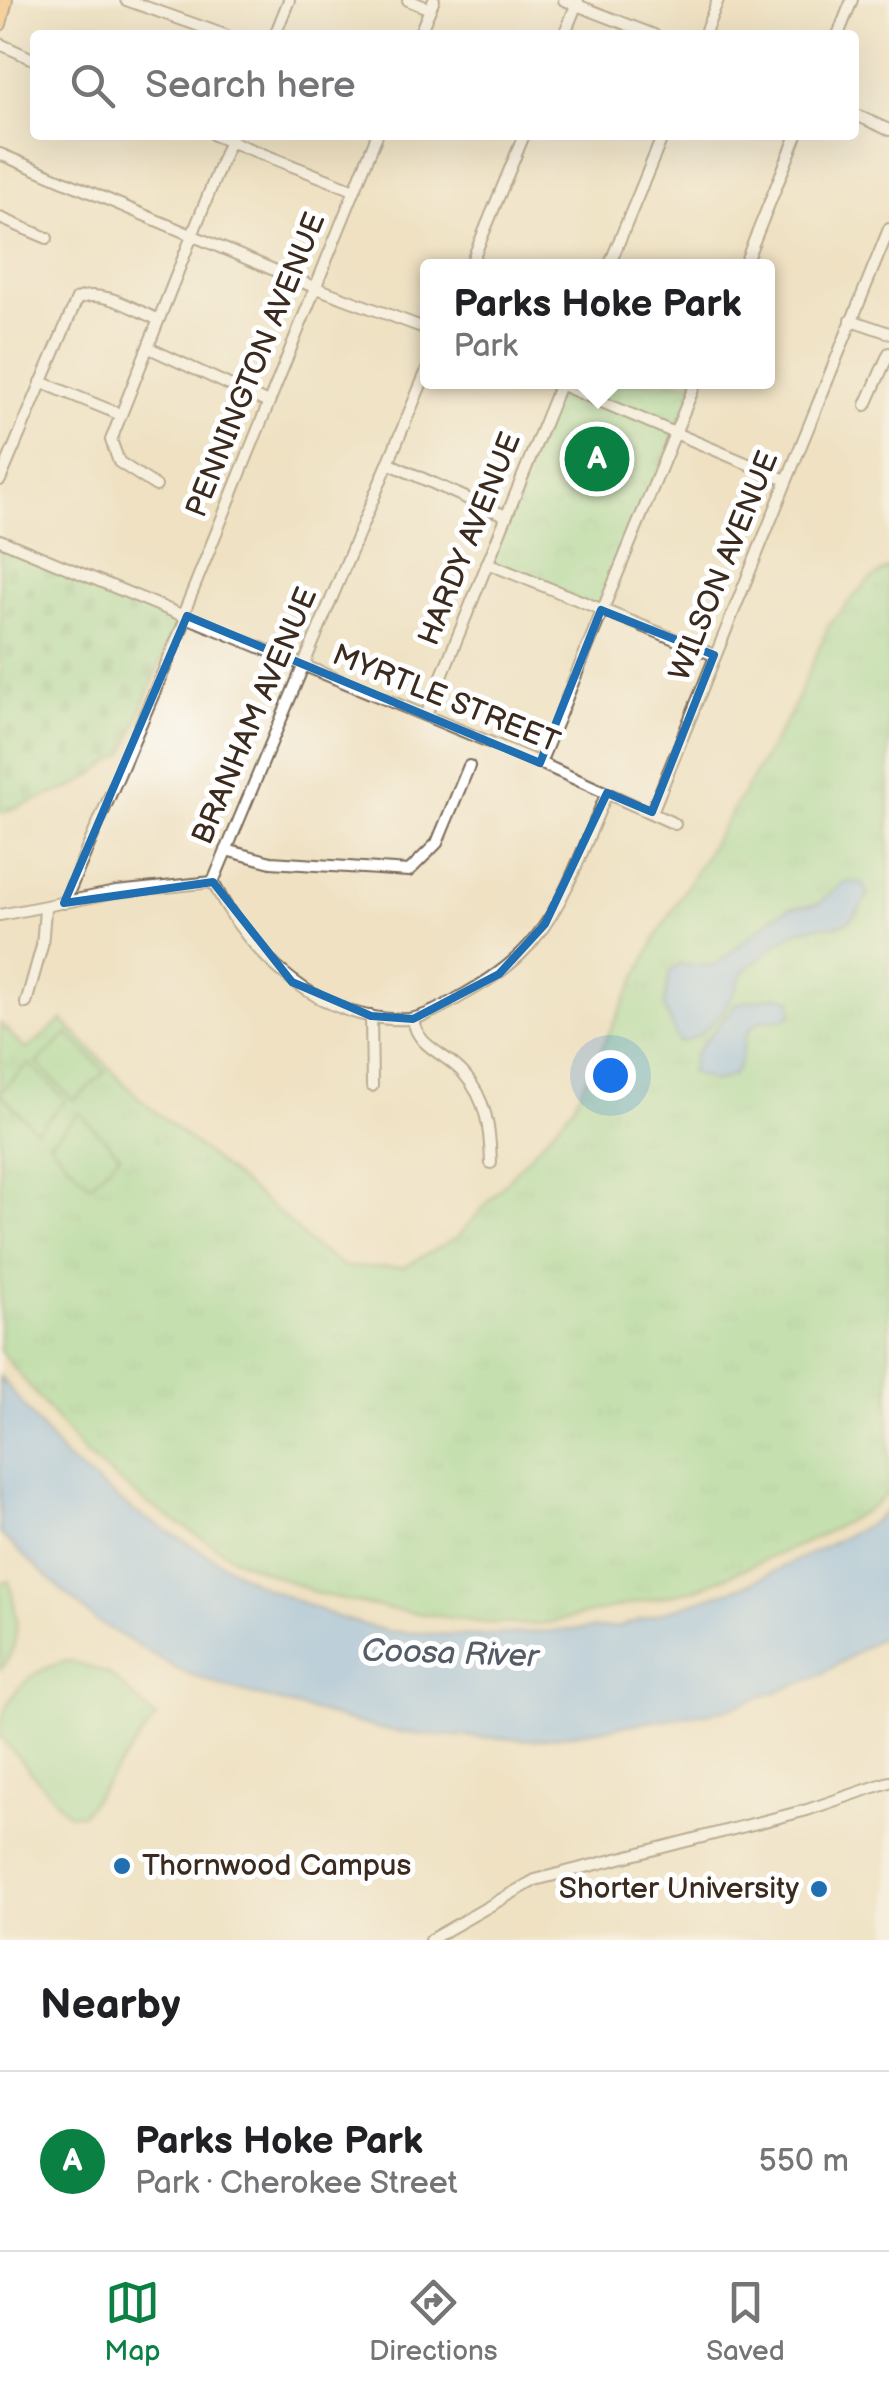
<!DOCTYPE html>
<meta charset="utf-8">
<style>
:root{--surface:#fff;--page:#f2f2f2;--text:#202124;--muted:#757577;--line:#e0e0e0;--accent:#0b8043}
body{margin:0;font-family:"Balsamiq Sans",sans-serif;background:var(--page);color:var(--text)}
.you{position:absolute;left:610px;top:1075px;width:35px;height:35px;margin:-25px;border:8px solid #fff;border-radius:50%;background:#1a73e8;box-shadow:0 0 0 15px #1a73e833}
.badge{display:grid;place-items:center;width:65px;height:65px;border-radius:50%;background:var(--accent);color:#fff;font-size:32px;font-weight:700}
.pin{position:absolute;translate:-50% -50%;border:5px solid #fff;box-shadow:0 2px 10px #0006}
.popup{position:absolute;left:420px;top:259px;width:355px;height:130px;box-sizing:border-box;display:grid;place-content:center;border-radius:10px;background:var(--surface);filter:drop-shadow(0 2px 8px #0005);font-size:32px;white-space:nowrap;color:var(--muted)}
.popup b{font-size:38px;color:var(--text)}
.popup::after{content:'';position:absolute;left:50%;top:100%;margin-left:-20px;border:20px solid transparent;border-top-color:var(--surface)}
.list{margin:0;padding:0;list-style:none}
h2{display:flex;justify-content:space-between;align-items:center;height:130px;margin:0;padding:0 40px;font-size:42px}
h2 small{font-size:32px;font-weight:400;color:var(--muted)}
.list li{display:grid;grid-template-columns:65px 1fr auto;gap:30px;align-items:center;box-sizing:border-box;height:180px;padding:0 40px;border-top:2px solid var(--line)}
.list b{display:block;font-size:38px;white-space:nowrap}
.list p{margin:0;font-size:32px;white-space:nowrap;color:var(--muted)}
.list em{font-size:32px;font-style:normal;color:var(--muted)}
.icon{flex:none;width:55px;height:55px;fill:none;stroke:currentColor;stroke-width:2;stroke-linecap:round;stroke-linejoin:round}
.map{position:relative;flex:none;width:889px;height:1940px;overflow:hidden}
.search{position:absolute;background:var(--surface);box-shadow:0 10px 40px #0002;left:30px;right:30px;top:30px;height:110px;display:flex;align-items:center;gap:25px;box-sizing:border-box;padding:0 35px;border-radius:10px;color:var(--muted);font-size:38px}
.sheet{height:310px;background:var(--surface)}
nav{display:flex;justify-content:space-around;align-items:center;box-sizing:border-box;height:140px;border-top:2px solid var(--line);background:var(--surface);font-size:28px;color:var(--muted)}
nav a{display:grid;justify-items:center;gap:5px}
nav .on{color:var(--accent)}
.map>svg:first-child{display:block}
.grass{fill:url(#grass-tufts);stroke:#67835a;stroke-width:2.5}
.cemetery{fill:url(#cemetery-stones);stroke:#67835a;stroke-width:2.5}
.park{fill:url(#park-crowns);stroke:#67835a;stroke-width:2.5}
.pitch{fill:#93dc97;stroke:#67835a;stroke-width:2.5}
.water{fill:#81b9f1;stroke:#5e7288;stroke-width:2.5}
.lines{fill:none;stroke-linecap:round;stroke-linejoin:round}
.minor-casing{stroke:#7a6a57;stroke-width:14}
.major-casing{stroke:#7a6a57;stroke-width:16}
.minor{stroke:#fff;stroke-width:10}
.major{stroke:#febc70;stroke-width:12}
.marked{fill:none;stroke:#1f6fb2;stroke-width:8;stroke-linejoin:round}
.poi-dot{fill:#1f6fb2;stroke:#fff;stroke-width:4}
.labels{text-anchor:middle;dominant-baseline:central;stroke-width:10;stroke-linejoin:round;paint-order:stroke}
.street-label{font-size:30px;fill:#3b2a1e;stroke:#fff}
.poi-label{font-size:30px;fill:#3b2a1e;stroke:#fff;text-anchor:start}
.water-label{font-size:32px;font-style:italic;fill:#545c68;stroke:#fff}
</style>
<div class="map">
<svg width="889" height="1940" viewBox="0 0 889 1940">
<defs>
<pattern id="grass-tufts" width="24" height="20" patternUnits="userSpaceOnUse" patternTransform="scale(2.5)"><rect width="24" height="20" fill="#93dc97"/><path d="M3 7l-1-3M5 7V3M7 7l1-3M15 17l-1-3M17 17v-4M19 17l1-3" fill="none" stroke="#80bd82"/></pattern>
<pattern id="cemetery-stones" width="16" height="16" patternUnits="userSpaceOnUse" patternTransform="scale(2.5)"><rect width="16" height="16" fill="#93dc97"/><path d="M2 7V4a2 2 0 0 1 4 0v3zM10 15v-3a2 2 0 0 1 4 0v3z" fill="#80bd82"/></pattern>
<pattern id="park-crowns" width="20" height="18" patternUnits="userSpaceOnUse" patternTransform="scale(2.5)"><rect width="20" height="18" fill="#93dc97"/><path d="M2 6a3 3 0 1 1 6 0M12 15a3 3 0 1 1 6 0" fill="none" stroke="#80bd82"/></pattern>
</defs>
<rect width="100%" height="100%" fill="#fff"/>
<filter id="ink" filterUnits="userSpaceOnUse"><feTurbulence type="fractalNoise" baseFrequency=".01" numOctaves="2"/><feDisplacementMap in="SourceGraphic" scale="20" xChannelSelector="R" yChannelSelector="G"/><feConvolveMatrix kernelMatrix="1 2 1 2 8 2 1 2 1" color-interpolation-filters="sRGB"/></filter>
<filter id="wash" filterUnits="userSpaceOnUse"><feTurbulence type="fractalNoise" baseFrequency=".0048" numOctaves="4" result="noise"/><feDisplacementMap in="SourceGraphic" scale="40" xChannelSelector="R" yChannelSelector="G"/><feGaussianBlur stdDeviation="2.25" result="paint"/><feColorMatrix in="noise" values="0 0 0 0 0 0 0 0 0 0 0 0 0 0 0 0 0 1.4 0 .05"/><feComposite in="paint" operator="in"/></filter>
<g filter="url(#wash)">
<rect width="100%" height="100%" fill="#efe1c2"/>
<polygon class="grass" points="889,567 889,1492 874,1506 816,1538 697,1589 539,1625 485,1623 388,1609 319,1594 235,1559 148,1504 87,1456 0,1351 0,1023 26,1050 62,1020 140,1099 287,1220 309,1243 345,1267 404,1267 457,1237 572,1108 657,936 791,713 829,625 866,583"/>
<polygon class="cemetery" points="0,548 177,621 125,753 76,786 0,813"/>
<polygon class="park" points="561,382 696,382 601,610 487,563"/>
<g class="pitch">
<polygon points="68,1034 105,1072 74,1101 37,1063"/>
<polygon points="29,1063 66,1101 36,1130 0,1093"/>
<polygon points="79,1113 120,1155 90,1185 49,1143"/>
<path d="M9,1581C17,1615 24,1640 0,1670V1583Z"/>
<path d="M70,1661L110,1674L156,1718L82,1814H68L0,1737C0,1697 31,1668 70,1661Z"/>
</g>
<g class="water">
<path d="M861,882L869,894C845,934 844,922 807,928C788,931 763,956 749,967C738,975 740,983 734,993C724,1012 700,1042 678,1042L664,1006L670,971L680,965L714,966L772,918L790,908L818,904L844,883Z"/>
<path d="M778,996L792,999V1015C779,1025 766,1015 755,1024C739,1037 746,1061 733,1075L714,1082L690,1072L695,1053L737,1003Z"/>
<polygon points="0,1376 66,1459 135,1512 263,1587 340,1618 387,1631 474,1636 618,1627 746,1585 870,1524 889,1509 889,1632 817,1677 724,1710 535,1740 415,1734 379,1729 222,1686 179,1670 95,1620 0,1534"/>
</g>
</g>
<g filter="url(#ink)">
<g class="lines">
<defs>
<g id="minor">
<polyline points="126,0 225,35"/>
<polyline points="408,0 430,9"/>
<polyline points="564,0 654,35"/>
<polyline points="275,35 289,0"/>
<polyline points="419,35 434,0"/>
<polyline points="564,35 578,1"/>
<polyline points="704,35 718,0"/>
<polyline points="838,35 852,0"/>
<polyline points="0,44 35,60"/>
<polyline points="854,114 889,130"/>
<polyline points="214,135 354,190"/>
<polyline points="0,154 314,287 427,329"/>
<polyline points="0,218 47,238"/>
<polyline points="470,266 524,135"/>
<polyline points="609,266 663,135"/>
<polyline points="744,266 797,135"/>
<polyline points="851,320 889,333"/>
<polyline points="149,348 266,402"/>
<polyline points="41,382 119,414"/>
<polyline points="557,383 786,480"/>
<polyline points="866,405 889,353"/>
<polyline points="388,463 506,516"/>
<path d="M0,480L77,299C102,288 133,309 157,319"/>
<polyline points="156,486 119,462 111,440 232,135"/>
<polyline points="0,540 540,763 675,824"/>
<polyline points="487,563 714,655"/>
<polyline points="183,615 377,135"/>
<polyline points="426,715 561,382"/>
<polyline points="540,763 696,382"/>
<polyline points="652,812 889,229"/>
<polyline points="226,850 271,862 409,871 437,843 469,766"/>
<path d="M213,882C249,955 322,1024 409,1019C427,1017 449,1003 465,994C492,979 517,962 536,937C568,897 586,840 607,793"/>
<polyline points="213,882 427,370"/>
<polyline points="64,903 187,616"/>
<polyline points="0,915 116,892 213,882"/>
<polyline points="26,1003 42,946 45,910"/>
<polyline points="371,1016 372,1086"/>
<path d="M413,1019C417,1048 446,1053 464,1074C487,1100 490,1130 491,1163"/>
<polyline points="430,1940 535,1880 807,1810 889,1782"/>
</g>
<polyline id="major" points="0,24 6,0"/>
</defs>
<use href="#minor" class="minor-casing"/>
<use href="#major" class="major-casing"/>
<use href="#minor" class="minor"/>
<use href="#major" class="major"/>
</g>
</g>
<path d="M0 0H889V1940H0ZM601,610L714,655L652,812L607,793L545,924L499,974L413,1019L371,1016L292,982L213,882L64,903L187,616L540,763Z" fill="#efe1c2" fill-opacity=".55" fill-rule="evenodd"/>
<path class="marked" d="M601,610L714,655L652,812L607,793L545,924L499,974L413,1019L371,1016L292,982L213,882L64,903L187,616L540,763Z"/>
<g class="poi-dot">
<circle cx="122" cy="1866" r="10"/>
<circle cx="819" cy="1889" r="10"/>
</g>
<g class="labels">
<g class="street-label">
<text transform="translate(256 365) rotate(-68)">PENNINGTON AVENUE</text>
<text transform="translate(470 539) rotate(-68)">HARDY AVENUE</text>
<text transform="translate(724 566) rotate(-68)">WILSON AVENUE</text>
<text transform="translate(446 699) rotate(22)">MYRTLE STREET</text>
<text transform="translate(255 716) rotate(-67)">BRANHAM AVENUE</text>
</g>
<g class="poi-label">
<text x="142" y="1866">Thornwood Campus</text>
<text x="799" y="1889" text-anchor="end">Shorter University</text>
</g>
<g class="water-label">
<text transform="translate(450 1654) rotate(2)">Coosa River</text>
</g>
</g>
</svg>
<div class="you"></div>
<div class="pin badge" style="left:597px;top:459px">A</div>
<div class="popup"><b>Parks Hoke Park</b>Park</div>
<div class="search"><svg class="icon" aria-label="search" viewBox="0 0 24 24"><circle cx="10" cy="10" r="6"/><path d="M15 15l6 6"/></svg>Search here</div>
</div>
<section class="sheet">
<h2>Nearby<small></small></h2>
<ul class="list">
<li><span class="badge">A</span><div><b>Parks Hoke Park</b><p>Park · Cherokee Street</p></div><em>550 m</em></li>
</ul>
</section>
<nav>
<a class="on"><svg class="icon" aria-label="map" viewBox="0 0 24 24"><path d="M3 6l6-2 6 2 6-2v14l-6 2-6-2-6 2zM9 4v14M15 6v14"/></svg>Map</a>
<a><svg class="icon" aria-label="directions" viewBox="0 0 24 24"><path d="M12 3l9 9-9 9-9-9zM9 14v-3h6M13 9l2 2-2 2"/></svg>Directions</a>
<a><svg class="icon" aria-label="saved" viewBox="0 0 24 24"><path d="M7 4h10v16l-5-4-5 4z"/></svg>Saved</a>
</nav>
